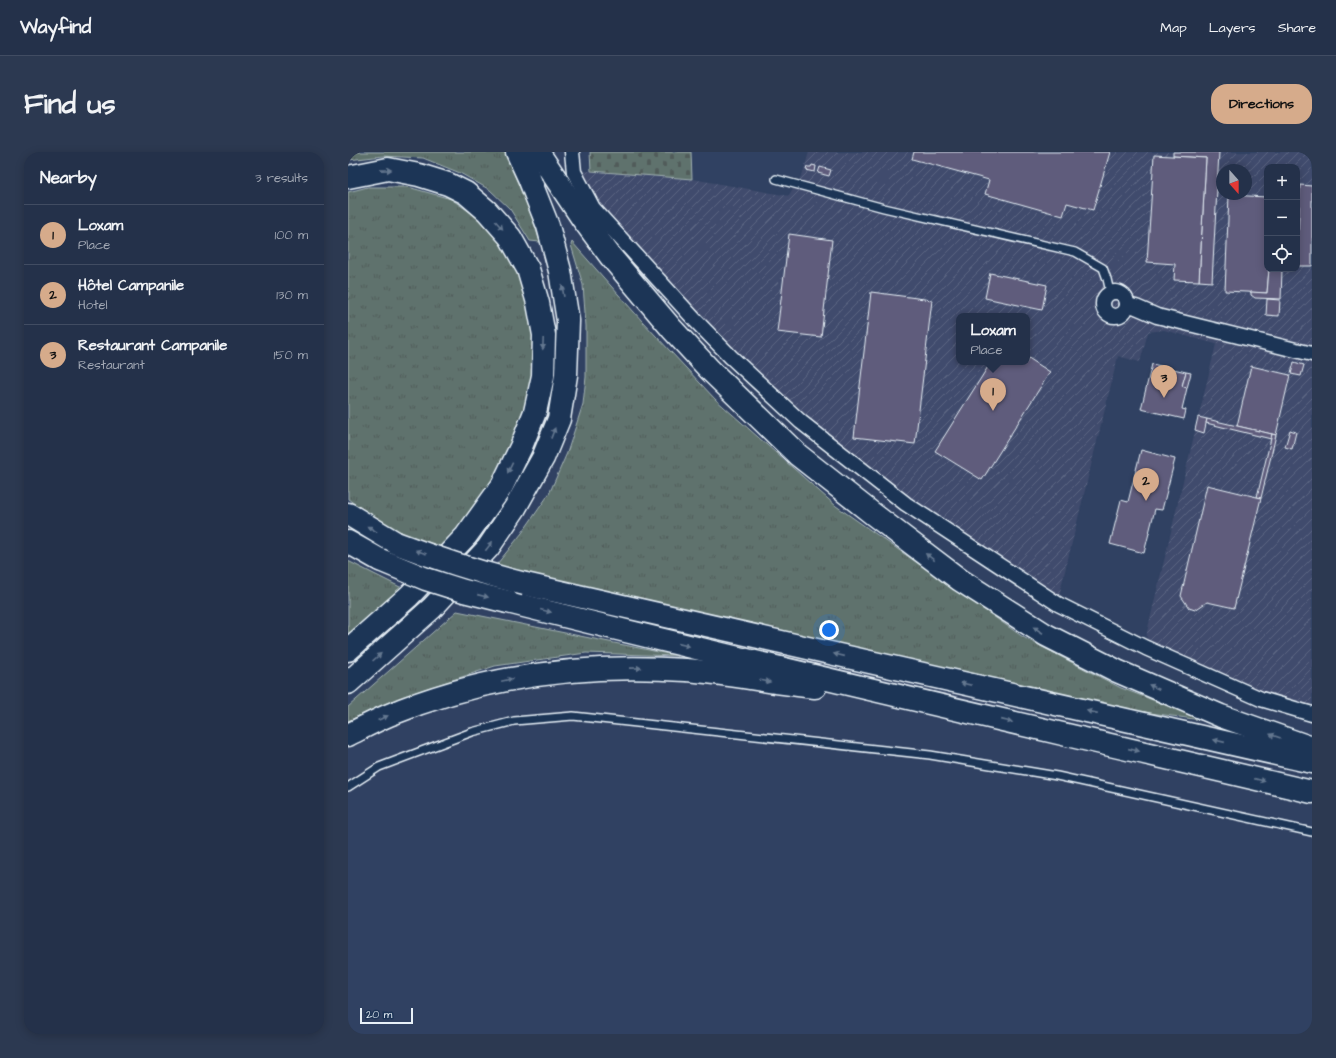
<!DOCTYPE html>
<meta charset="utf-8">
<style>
:root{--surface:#24314a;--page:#2c3951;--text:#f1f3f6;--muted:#a3a9b5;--line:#414c62;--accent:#d6ab8b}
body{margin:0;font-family:"Architects Daughter",sans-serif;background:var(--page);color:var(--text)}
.controls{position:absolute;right:12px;top:12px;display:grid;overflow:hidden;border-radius:8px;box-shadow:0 2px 10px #0003}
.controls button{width:36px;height:36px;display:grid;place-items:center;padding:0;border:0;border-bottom:1px solid var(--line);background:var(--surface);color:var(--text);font:20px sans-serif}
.compass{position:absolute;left:868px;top:12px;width:36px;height:36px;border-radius:50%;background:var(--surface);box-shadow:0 2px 10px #0003;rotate:159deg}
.scale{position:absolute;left:12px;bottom:10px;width:53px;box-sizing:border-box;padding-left:4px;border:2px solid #e8f1f8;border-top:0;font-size:11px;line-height:14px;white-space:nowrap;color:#e8f1f8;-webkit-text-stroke:3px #1d3557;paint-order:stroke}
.you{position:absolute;left:481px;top:478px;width:14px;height:14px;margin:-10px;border:3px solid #fff;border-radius:50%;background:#1a73e8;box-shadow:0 0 0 6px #1a73e833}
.badge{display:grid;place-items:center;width:26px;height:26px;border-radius:50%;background:var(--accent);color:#111;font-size:13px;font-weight:700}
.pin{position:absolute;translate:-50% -33px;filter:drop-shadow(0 1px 2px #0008)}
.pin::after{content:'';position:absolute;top:21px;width:14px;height:12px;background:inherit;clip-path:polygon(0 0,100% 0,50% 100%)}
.popup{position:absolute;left:608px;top:161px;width:74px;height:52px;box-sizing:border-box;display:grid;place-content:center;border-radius:8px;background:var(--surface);filter:drop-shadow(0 1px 3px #0005);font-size:13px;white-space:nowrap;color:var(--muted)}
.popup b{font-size:15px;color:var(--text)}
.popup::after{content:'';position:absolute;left:50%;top:100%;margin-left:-8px;border:8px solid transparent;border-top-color:var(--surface)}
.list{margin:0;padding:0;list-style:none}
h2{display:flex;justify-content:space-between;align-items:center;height:52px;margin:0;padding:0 16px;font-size:17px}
h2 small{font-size:13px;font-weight:400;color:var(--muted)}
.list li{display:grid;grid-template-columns:26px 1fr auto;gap:12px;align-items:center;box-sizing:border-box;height:60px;padding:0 16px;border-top:1px solid var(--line)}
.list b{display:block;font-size:15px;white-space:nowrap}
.list p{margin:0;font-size:13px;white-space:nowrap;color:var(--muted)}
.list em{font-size:13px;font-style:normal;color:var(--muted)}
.icon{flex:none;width:22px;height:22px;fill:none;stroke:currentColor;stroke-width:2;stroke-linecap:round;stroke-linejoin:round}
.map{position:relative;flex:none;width:964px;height:882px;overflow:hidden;border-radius:16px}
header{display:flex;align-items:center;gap:24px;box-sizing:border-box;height:56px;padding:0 20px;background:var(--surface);border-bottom:1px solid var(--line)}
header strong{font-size:19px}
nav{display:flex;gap:22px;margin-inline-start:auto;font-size:14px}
.intro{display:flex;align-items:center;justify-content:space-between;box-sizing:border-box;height:96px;padding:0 24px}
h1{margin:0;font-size:28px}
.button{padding:10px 18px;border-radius:16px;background:var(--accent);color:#111;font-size:14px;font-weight:700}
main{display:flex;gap:24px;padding:0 24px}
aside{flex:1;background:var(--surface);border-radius:16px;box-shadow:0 2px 10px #0003}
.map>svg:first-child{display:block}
.industrial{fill:url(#industrial-furrows);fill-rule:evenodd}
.grass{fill:url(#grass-tufts);stroke:#a3b2b2}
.cemetery{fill:url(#cemetery-stones);stroke:#a3b2b2}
.building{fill:#5e5c7b;stroke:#e8f1f8}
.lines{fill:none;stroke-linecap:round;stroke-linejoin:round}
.service-casing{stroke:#e8f1f8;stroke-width:10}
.minor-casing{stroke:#e8f1f8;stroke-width:17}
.trunk-casing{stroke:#e8f1f8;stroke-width:25}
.service{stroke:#1d3557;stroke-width:7}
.minor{stroke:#1d3557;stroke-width:14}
.trunk{stroke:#1d3557;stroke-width:22}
.trunk-bridge-casing{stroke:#e8f1f8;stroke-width:25;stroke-linecap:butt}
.trunk-bridge{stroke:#1d3557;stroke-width:22}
.oneway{fill:#64778f}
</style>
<header>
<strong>Wayfind</strong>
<nav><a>Map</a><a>Layers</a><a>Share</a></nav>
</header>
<div class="intro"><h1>Find us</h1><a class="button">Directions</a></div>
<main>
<aside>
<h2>Nearby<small>3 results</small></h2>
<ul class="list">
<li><span class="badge">1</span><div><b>Loxam</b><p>Place</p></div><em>100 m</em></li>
<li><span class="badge">2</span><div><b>Hôtel Campanile</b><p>Hotel</p></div><em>130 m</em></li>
<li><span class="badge">3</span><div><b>Restaurant Campanile</b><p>Restaurant</p></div><em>150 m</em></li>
</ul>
</aside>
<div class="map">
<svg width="964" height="882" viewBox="0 0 964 882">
<defs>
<pattern id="industrial-furrows" width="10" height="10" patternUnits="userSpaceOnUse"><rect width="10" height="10" fill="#414c6d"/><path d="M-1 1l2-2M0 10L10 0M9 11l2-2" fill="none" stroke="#5c6683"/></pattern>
<pattern id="grass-tufts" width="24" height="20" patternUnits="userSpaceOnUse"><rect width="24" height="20" fill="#5e726d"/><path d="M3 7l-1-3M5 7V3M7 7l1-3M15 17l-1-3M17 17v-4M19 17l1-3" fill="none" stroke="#515b5a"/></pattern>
<pattern id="cemetery-stones" width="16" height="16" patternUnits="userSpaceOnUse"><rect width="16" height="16" fill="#5e726d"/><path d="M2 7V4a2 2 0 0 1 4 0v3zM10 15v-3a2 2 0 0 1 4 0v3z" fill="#515b5a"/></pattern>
</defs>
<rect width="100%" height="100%" fill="#304162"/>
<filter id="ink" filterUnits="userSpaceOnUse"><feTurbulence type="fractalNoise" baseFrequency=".025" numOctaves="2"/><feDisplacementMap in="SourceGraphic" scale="8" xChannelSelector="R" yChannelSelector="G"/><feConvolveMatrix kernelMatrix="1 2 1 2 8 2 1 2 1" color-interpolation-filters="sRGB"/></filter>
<g filter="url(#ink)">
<path class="industrial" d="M461,0H964V562L798,496L799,480L868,192L816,178L800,180L792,210L770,204L713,435L710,452L453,270L311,130L226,20L243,19L344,27L441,44L455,21ZM919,15H949V117H919ZM874,18H898V42H874ZM611,164H679V210H611Z"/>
<g class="grass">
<polygon points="0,0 157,0 184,65 192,90 182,89 162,57 142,38 112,21 75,6 35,4 0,8"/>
<polygon points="20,35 60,35 103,47 132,67 152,90 166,112 180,150 185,175 186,215 179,258 161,301 132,347 91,401 51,384 0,347 0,40"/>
<polygon points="224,90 294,169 367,247 488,354 675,485 773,536 860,569 781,558 145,417 174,381 201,342 219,301 235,252 238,225 238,174 235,133 223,93"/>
<polygon points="0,409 54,436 0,487"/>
<polygon points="109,459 330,504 238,501 147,514 50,546 0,569 0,555"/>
</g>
<polygon class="cemetery" points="242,0 343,0 344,27 243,19"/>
<g class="building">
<polygon points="566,0 762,0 745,58 719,51 715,64 637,42 641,28 564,7"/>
<polygon points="825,0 871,0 864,130 851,129 858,6 825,4"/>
<polygon points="806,3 858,6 851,129 826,128 827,112 799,110"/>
<polygon points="464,13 468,14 467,20 458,18 459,15 463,15"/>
<polygon points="472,15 483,18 481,24 470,21"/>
<polygon points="952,33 964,34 964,114 949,114"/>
<polygon points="881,43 919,45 919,117 921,117 919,141 877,139"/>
<polygon points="441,82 484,88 473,185 429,180"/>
<polygon points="921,117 934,117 933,147 907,146 903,143 903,140 919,141"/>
<polygon points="642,121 699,133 694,158 637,146"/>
<polygon points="523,140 584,148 567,292 506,285"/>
<polygon points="919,147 932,148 931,164 918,163"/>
<polygon points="679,205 702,220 634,328 587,299 643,210 679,210"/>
<polygon points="946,210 956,213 953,224 943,222"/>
<polygon points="804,212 838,220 834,234 839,236 834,257 838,258 836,267 793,257"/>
<polygon points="903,214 942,223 928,283 889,274"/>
<polygon points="838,220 843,221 839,236 834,234"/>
<polygon points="850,265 859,267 856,281 847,278"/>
<polygon points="859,267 924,282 923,287 858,271"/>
<polygon points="942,278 948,280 944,297 937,295"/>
<polygon points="924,282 928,283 913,346 909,345"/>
<polygon points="793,298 827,307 814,358 807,357 796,401 762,392 773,348 780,350"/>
<polygon points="859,333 913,346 886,456 859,450 847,458 841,456 833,444"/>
</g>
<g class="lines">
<defs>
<g id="service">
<polyline points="428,27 536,56 727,100 755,116 759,127 762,140"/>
<polyline points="0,635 31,615 124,580 166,569 225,564 582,603 709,624 964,680"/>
</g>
<g id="minor">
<polyline points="224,0 226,20 245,56 347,168 383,205 453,270 558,352 710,452 798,496 913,547 964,562"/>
<circle cx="767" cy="152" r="12"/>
<polyline points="779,153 788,155 809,164 964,202"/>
</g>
<g id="trunk">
<polyline points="190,0 234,66 263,105 324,177 362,218 450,303 525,362 612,428 698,483 769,519 873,564 964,596"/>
<polyline points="0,25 40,17 71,23 100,32 118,41 139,59 162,85 180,117 190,151 196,183 195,224 187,260 173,295 154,334 118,384 61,444 0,498"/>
<polyline points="0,362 48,391"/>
<polyline points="0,390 32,408"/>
<polyline points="177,432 964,610"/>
<path d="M160,450C427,517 696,577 964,640"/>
<polyline points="0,531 84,456 140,396 167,356 195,306 211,267 218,223 220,169 212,119 200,74 181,26 169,0"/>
<path d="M0,583C14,576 27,569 41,563C135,524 237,511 338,518C381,521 424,531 467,535"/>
</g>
</defs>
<use href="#service" class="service-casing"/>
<use href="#minor" class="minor-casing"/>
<use href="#trunk" class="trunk-casing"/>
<use href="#service" class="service"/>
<use href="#minor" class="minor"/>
<use href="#trunk" class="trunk"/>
<defs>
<g id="trunk-bridge">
<path d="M48,391C90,407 133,421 177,432"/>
<polyline points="32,408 78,427 116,439 160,450"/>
</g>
</defs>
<use href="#trunk-bridge" class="trunk-bridge-casing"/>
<use href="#trunk-bridge" class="trunk-bridge"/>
</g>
<defs><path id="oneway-solid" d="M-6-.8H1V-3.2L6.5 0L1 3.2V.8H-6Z"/></defs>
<g class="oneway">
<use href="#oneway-solid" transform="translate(38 18) rotate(-1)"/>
<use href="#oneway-solid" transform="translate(151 73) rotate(48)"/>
<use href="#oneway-solid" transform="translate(215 139) rotate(-99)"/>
<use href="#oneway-solid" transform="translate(195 192) rotate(92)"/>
<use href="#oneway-solid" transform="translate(205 281) rotate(-69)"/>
<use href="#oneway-solid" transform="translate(162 316) rotate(116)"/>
<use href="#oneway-solid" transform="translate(24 377) rotate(-149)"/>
<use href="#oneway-solid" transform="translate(141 394) rotate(-53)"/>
<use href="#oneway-solid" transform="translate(73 400) rotate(-160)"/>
<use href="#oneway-solid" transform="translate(582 405) rotate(-143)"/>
<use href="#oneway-solid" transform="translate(135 444) rotate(13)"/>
<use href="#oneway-solid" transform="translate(198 459) rotate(14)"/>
<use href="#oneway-solid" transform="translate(690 478) rotate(-147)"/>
<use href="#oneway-solid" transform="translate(336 493) rotate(13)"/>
<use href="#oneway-solid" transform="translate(491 503) rotate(-167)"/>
<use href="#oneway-solid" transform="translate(29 505) rotate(-42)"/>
<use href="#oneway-solid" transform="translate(288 516) rotate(-1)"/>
<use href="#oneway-solid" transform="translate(159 528) rotate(-12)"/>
<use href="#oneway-solid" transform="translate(417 529) rotate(10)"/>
<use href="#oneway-solid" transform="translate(618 532) rotate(-167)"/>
<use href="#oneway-solid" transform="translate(806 535) rotate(-156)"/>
<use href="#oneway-solid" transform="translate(744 560) rotate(-167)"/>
<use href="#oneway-solid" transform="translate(35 566) rotate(-25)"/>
<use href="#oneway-solid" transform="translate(659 569) rotate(13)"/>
<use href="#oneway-solid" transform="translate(927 584) rotate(-160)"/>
<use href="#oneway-solid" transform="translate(871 589) rotate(-167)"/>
<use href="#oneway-solid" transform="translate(786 598) rotate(13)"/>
<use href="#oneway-solid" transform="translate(912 628) rotate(13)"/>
</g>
</g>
</svg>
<div class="controls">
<button>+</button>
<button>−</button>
<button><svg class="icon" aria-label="locate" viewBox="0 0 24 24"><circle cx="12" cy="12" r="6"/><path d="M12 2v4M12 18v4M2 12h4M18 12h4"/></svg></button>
</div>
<svg class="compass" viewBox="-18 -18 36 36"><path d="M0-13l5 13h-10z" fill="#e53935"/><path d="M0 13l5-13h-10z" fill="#a3a9b5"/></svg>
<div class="scale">20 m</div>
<div class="you"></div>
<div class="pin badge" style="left:645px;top:259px">1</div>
<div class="popup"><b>Loxam</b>Place</div>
<div class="pin badge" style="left:798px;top:349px">2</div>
<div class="pin badge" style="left:816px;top:246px">3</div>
</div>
</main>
